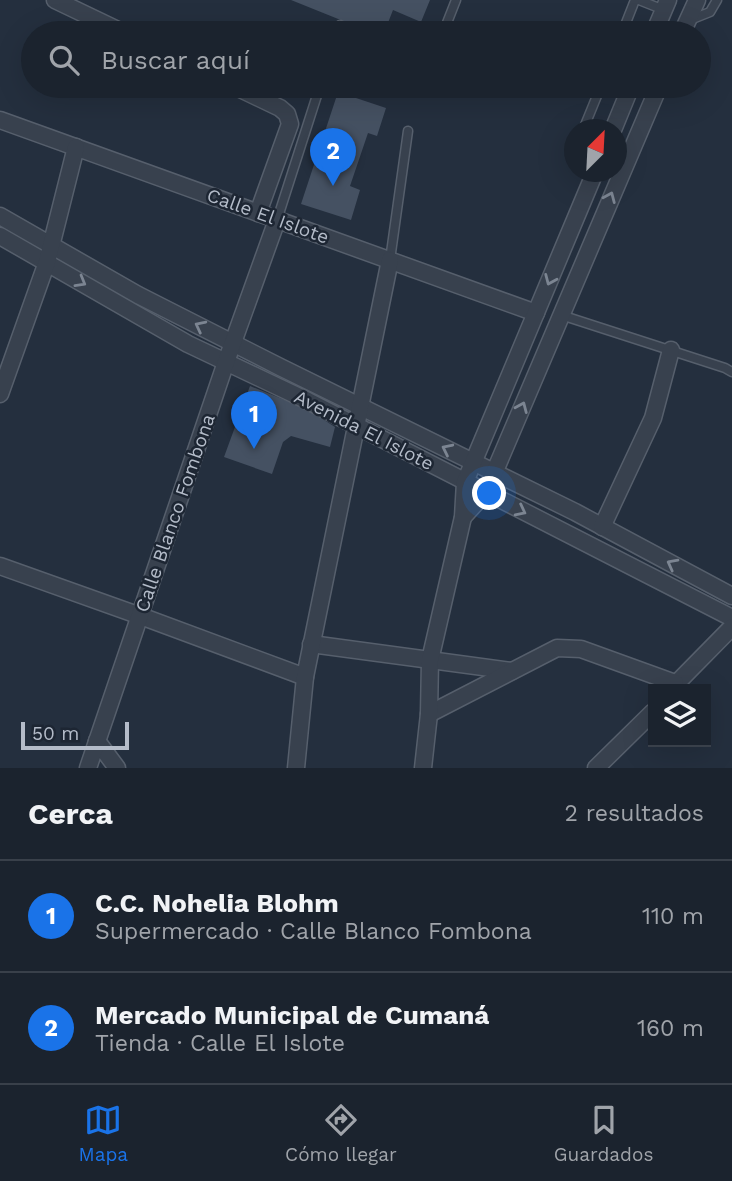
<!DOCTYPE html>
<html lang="es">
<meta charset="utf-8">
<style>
:root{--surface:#1b232e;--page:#282f3a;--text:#f1f3f6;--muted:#a0a4aa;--line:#39404a;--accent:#1a73e8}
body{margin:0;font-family:"Work Sans",sans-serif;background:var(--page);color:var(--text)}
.controls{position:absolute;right:21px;bottom:21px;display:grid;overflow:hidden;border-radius:0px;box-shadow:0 7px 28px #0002}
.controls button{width:63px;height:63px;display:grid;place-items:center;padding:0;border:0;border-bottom:2px solid var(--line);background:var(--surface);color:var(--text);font:35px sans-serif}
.compass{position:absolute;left:564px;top:119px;width:63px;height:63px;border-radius:50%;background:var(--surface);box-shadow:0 7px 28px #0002;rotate:24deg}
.scale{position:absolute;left:21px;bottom:18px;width:108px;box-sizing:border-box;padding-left:7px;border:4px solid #b4bcc9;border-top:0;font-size:19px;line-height:24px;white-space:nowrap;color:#b4bcc9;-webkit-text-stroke:5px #1d2633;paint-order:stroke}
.you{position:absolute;left:490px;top:494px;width:24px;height:24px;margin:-18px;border:5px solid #fff;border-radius:50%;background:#1a73e8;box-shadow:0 0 0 10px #1a73e833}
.badge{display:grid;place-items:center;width:46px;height:46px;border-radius:50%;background:var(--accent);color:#fff;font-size:23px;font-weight:700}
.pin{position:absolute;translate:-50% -58px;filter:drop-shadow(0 2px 4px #0008)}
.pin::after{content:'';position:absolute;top:37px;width:24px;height:21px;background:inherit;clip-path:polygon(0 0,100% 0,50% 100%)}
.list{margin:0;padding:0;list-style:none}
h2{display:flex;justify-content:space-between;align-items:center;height:91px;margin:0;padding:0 28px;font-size:30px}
h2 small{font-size:23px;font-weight:400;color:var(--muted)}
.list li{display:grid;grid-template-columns:46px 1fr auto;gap:21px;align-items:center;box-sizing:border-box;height:112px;padding:0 28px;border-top:2px solid var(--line)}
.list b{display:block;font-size:26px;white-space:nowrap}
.list p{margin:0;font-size:23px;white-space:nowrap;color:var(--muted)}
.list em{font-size:23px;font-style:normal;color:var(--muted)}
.icon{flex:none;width:38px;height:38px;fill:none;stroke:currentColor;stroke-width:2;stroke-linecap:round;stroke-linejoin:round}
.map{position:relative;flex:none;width:732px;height:768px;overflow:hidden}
.search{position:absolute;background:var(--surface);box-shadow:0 7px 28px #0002;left:21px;right:21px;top:21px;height:77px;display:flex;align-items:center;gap:18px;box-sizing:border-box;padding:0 24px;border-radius:38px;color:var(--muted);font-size:26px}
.sheet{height:315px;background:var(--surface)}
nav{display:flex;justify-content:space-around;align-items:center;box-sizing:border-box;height:98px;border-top:2px solid var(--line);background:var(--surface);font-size:19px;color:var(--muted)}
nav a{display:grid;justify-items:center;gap:4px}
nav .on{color:var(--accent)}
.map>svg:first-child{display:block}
.building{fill:#455162}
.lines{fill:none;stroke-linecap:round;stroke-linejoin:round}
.lane-casing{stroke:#565f6c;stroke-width:11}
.street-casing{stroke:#565f6c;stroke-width:19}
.lane{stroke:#38414e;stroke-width:8}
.street{stroke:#38414e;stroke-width:16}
.oneway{stroke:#7c8592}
.labels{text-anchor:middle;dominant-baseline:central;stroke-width:5;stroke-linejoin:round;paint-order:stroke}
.street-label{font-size:19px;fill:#b4bcc9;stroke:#1d2633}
</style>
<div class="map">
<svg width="732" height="768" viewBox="0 0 732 768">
<rect width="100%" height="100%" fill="#242f3e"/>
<g class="building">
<polygon points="291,0 430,0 421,22 393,10 384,33 373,33"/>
<polygon points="338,92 386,108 377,136 368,133 350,186 360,190 351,220 301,204"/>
<polygon points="250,386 307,409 335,427 330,447 291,436 283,442 272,474 224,457"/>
</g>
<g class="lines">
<defs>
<g id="lane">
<polyline points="639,0 664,10"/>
<polyline points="690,20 710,12 717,0"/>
<polyline points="337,33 340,25"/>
<polyline points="443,33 456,0"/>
<polyline points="622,33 635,0"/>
<polyline points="583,130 601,86"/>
<polyline points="277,220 320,86"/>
<polyline points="390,260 408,131"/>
<polyline points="561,315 725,368 732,372"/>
</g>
<g id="street">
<polyline points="55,0 124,33"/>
<polyline points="654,33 668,0"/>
<polyline points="682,33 697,0"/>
<polyline points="234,86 280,108 287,114 290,124 258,213"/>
<polyline points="0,120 536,313"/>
<polyline points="613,130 631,86"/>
<polyline points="0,216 138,295 280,367 575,512 732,596"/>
<polyline points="0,236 188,344 308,401 732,618"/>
<polyline points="0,394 47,262 76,147"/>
<polyline points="463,517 486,492 659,86"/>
<polyline points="602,527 653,418 671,350"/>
<polyline points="0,566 146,618 305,677"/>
<polyline points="311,644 512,671"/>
<polyline points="671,689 732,627"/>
<polyline points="429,714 557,648 581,649 675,683"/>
<polyline points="97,741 117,768"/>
<polyline points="88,768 226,362 277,220"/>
<polyline points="296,768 305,677 390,260"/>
<polyline points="423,768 429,714 430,660 463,517 465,482 595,172"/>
<polyline points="596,768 653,712"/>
</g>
</defs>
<use href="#lane" class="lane-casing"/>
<use href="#street" class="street-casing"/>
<use href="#lane" class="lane"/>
<use href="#street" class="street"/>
</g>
<defs><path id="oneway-chevron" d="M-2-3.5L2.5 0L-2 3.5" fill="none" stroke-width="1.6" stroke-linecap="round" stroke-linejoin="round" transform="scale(1.75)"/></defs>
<g class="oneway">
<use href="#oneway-chevron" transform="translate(610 197) rotate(-67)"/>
<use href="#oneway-chevron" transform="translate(550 280) rotate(113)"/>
<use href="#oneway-chevron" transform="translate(81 282) rotate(30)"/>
<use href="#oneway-chevron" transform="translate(200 326) rotate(-153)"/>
<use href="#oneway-chevron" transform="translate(522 407) rotate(-67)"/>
<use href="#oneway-chevron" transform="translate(447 449) rotate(-154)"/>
<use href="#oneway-chevron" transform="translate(521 511) rotate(27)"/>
<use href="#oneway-chevron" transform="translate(672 564) rotate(-152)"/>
</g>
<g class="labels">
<g class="street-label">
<text transform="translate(268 216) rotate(20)">Calle El Islote</text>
<text transform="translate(364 430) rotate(27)">Avenida El Islote</text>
<text transform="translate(175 513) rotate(-71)">Calle Blanco Fombona</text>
</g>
</g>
</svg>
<div class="controls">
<button><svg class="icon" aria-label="layers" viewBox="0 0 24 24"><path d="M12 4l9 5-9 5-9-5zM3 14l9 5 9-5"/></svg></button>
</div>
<svg class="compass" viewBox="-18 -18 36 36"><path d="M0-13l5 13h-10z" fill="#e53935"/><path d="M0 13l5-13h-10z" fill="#a0a4aa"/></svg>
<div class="scale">50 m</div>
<div class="you"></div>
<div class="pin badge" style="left:254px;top:449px">1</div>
<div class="pin badge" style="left:333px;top:186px">2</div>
<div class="search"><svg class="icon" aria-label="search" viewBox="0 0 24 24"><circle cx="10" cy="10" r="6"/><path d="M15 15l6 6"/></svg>Buscar aquí</div>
</div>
<section class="sheet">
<h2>Cerca<small>2 resultados</small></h2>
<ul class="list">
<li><span class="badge">1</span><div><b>C.C. Nohelia Blohm</b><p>Supermercado · Calle Blanco Fombona</p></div><em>110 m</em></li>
<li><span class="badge">2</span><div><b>Mercado Municipal de Cumaná</b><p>Tienda · Calle El Islote</p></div><em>160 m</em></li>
</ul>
</section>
<nav>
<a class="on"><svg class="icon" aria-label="map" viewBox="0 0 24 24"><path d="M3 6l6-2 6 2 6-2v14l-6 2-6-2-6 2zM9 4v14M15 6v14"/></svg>Mapa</a>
<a><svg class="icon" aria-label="directions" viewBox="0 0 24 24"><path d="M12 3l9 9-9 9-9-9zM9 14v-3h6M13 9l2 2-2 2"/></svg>Cómo llegar</a>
<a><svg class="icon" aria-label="saved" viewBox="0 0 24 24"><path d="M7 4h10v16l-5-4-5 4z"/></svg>Guardados</a>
</nav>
